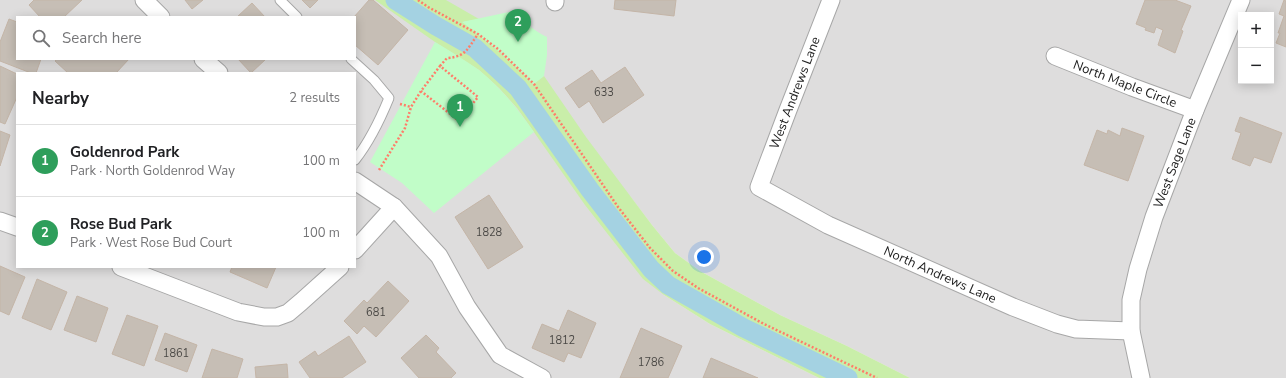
<!DOCTYPE html>
<meta charset="utf-8">
<style>
:root{--surface:#fff;--page:#f2f2f2;--text:#202124;--muted:#757577;--line:#e0e0e0;--accent:#b45309}
body{margin:0;font-family:"Nunito Sans",sans-serif;background:var(--page);color:var(--text)}
.controls{position:absolute;right:12px;top:12px;display:grid;overflow:hidden;border-radius:0px;box-shadow:0 2px 10px #0003}
.controls button{width:36px;height:36px;display:grid;place-items:center;padding:0;border:0;border-bottom:1px solid var(--line);background:var(--surface);color:var(--text);font:20px sans-serif}
.you{position:absolute;left:704px;top:257px;width:14px;height:14px;margin:-10px;border:3px solid #fff;border-radius:50%;background:#1a73e8;box-shadow:0 0 0 6px #1a73e833}
.badge{display:grid;place-items:center;width:26px;height:26px;border-radius:50%;background:var(--accent);color:#fff;font-size:13px;font-weight:700}
.pin{position:absolute;translate:-50% -33px;filter:drop-shadow(0 1px 2px #0008)}
.pin::after{content:'';position:absolute;top:21px;width:14px;height:12px;background:inherit;clip-path:polygon(0 0,100% 0,50% 100%)}
.list{margin:0;padding:0;list-style:none}
h2{display:flex;justify-content:space-between;align-items:center;height:52px;margin:0;padding:0 16px;font-size:17px}
h2 small{font-size:13px;font-weight:400;color:var(--muted)}
.list li{display:grid;grid-template-columns:26px 1fr auto;gap:12px;align-items:center;box-sizing:border-box;height:72px;padding:0 16px;border-top:1px solid var(--line)}
.list b{display:block;font-size:15px;white-space:nowrap}
.list p{margin:0;font-size:13px;white-space:nowrap;color:var(--muted)}
.list em{font-size:13px;font-style:normal;color:var(--muted)}
.icon{flex:none;width:22px;height:22px;fill:none;stroke:currentColor;stroke-width:2;stroke-linecap:round;stroke-linejoin:round}
.map{position:relative;flex:none;width:1286px;height:378px;overflow:hidden}
.search{position:absolute;background:var(--surface);box-shadow:0 2px 10px #0003;left:16px;top:16px;width:340px;height:44px;display:flex;align-items:center;gap:10px;box-sizing:border-box;padding:0 14px;border-radius:0px;color:var(--muted);font-size:15px}
.panel{position:absolute;background:var(--surface);box-shadow:0 2px 10px #0003;left:16px;top:72px;width:340px;height:196px;border-radius:0px}
.map>svg:first-child{display:block}
.residential{fill:#dedddd;fill-rule:evenodd}
.grass{fill:#c9eea9}
.park{fill:#c1fdc8}
.lines{fill:none;stroke-linecap:round;stroke-linejoin:round}
.canal{stroke:#a4d2e2;stroke-width:19}
.building{fill:#c6beb5;stroke:#c4b5a7}
.service-casing{stroke:#a7a7a7;stroke-width:11}
.minor-casing{stroke:#a7a7a7;stroke-width:19}
.path{stroke:#ff7d69;stroke-width:2.5;stroke-dasharray:2 2;stroke-linecap:butt}
.service{stroke:#fff;stroke-width:9}
.minor{stroke:#fff;stroke-width:17}
.labels{text-anchor:middle;dominant-baseline:central;stroke-width:3;stroke-linejoin:round;paint-order:stroke}
.number-label{font-size:11px;fill:#4a4845}
.street-label{font-size:13px;fill:#202020;stroke:#fff}
</style>
<div class="map">
<svg width="1286" height="378" viewBox="0 0 1286 378">
<rect width="100%" height="100%" fill="#f1eee6"/>
<path class="residential" d="M0,0H1286V378H910L847,346L780,315L700,271L675,253L652,225L630,196L664,295L710,324L819,378H0ZM1241,15H1271V81H1241ZM17,17H355V59H17ZM17,73H355V267H17Z"/>
<path class="grass" d="M375,0H446L479,19L463,22C488,42 512,61 533,84L544,76L586,137L652,225L675,253L700,271L780,315L847,346L910,378H819L710,324L664,295L643,279L585,205L517,108L499,88L479,70L435,42Z"/>
<g class="park">
<path d="M518,10C525,24 533,30 547,37V55L544,76L534,84C511,61 488,41 462,22Z"/>
<path d="M435,42C450,51 465,60 479,70C501,88 518,109 534,132L434,213L402,183L370,162Z"/>
</g>
<g class="lines">
<polyline class="canal" points="395,0 436,26 475,48 518,88 590,190 651,269 668,285 744,328 848,378"/>
</g>
<g class="building">
<polygon points="34,0 82,0 64,17 40,17 29,5"/>
<polygon points="185,0 203,0 192,9"/>
<polygon points="302,0 318,0 310,8"/>
<polygon points="369,0 373,0 408,30 378,65 355,45 355,17 354,17"/>
<polygon points="615,0 676,0 674,16 614,9"/>
<polygon points="1145,0 1175,0 1191,6 1181,30 1183,31 1175,53 1158,45 1163,30 1156,27 1154,33 1145,30 1146,28 1136,24"/>
<polygon points="1284,0 1286,1 1286,47 1276,43 1280,33 1278,33 1284,16 1279,14"/>
<polygon points="252,3 265,17 237,17"/>
<polygon points="9,19 17,22 17,59 41,59 36,73 31,73 0,61 0,42"/>
<polygon points="57,59 129,59 116,73 68,73 55,61"/>
<polygon points="238,59 266,59 251,73"/>
<polygon points="0,66 17,74 17,97 5,124 0,122"/>
<polygon points="625,67 644,95 603,123 589,101 579,108 565,88 592,70 601,83"/>
<polygon points="1240,117 1282,133 1271,163 1254,157 1250,166 1232,159 1241,133 1235,131"/>
<polygon points="1122,128 1144,136 1128,181 1084,165 1097,130 1107,134 1108,130 1120,136"/>
<polygon points="0,131 10,135 0,166"/>
<polygon points="489,195 523,247 488,269 455,217"/>
<polygon points="0,266 25,277 9,315 0,311"/>
<polygon points="232,267 276,267 267,288 230,272"/>
<polygon points="37,279 67,292 51,330 22,318"/>
<polygon points="388,281 409,301 376,337 364,326 357,334 344,321 364,300 367,303"/>
<polygon points="77,296 108,308 96,342 64,330"/>
<polygon points="568,310 596,323 581,358 568,353 564,362 532,348 542,324 559,331"/>
<polygon points="127,315 158,326 144,366 112,354"/>
<polygon points="641,328 682,346 668,378 620,378"/>
<polygon points="165,333 197,345 187,372 155,360"/>
<polygon points="426,335 439,348 436,352 456,373 451,378 419,378 401,358"/>
<polygon points="349,336 366,362 342,378 310,378 299,362 315,351 318,356"/>
<polygon points="212,349 243,359 237,378 202,378"/>
<polygon points="711,358 758,378 703,378"/>
<polygon points="287,364 288,378 256,378 255,367"/>
</g>
<g class="lines">
<defs>
<g id="service">
<polyline points="280,0 297,17"/>
<path d="M351,59L374,80L389,98C380,120 370,141 355,160"/>
</g>
<g id="minor">
<polyline points="144,0 161,17"/>
<polyline points="555,0 555,2"/>
<polyline points="831,0 788,110 759,187 828,225 1013,307 1057,324 1076,329 1131,331"/>
<polyline points="1055,56 1132,87 1195,110"/>
<polyline points="203,59 219,73"/>
<polyline points="355,181 394,207 439,256 467,307 500,355 542,378"/>
<polyline points="0,221 17,227"/>
<polyline points="355,250 394,207"/>
<polyline points="121,267 238,312 264,317 277,317 288,313 301,302 340,267"/>
<polyline points="1141,378 1131,331 1131,300 1138,269 1154,217 1195,110 1241,0"/>
</g>
</defs>
<use href="#service" class="service-casing"/>
<use href="#minor" class="minor-casing"/>
<g class="path">
<polyline points="418,0 428,7 478,34 498,49 534,84 618,207 650,248 673,271 698,288 764,324 877,378"/>
<path d="M440,66L447,58C466,57 468,48 478,34"/>
<polyline points="400,104 411,107"/>
<polyline points="379,170 405,128 411,107 421,91 440,66 478,97 459,121 421,91"/>
</g>
<use href="#service" class="service"/>
<use href="#minor" class="minor"/>
</g>
<g class="labels">
<g class="number-label">
<text x="604" y="92">633</text>
<text x="489" y="232">1828</text>
<text x="376" y="312">681</text>
<text x="562" y="340">1812</text>
<text x="176" y="353">1861</text>
<text x="651" y="362">1786</text>
</g>
<g class="street-label">
<text transform="translate(1125 84) rotate(21)">North Maple Circle</text>
<text transform="translate(795 93) rotate(-69)">West Andrews Lane</text>
<text transform="translate(1175 163) rotate(-69)">West Sage Lane</text>
<text transform="translate(940 275) rotate(24)">North Andrews Lane</text>
</g>
</g>
</svg>
<div class="controls">
<button>+</button>
<button>−</button>
</div>
<div class="you"></div>
<div class="pin badge" style="left:460px;top:127px;background:#2e9e5b">1</div>
<div class="pin badge" style="left:518px;top:42px;background:#2e9e5b">2</div>
<div class="search"><svg class="icon" aria-label="search" viewBox="0 0 24 24"><circle cx="10" cy="10" r="6"/><path d="M15 15l6 6"/></svg>Search here</div>
<section class="panel">
<h2>Nearby<small>2 results</small></h2>
<ul class="list">
<li><span class="badge" style="background:#2e9e5b">1</span><div><b>Goldenrod Park</b><p>Park · North Goldenrod Way</p></div><em>100 m</em></li>
<li><span class="badge" style="background:#2e9e5b">2</span><div><b>Rose Bud Park</b><p>Park · West Rose Bud Court</p></div><em>100 m</em></li>
</ul>
</section>
</div>
